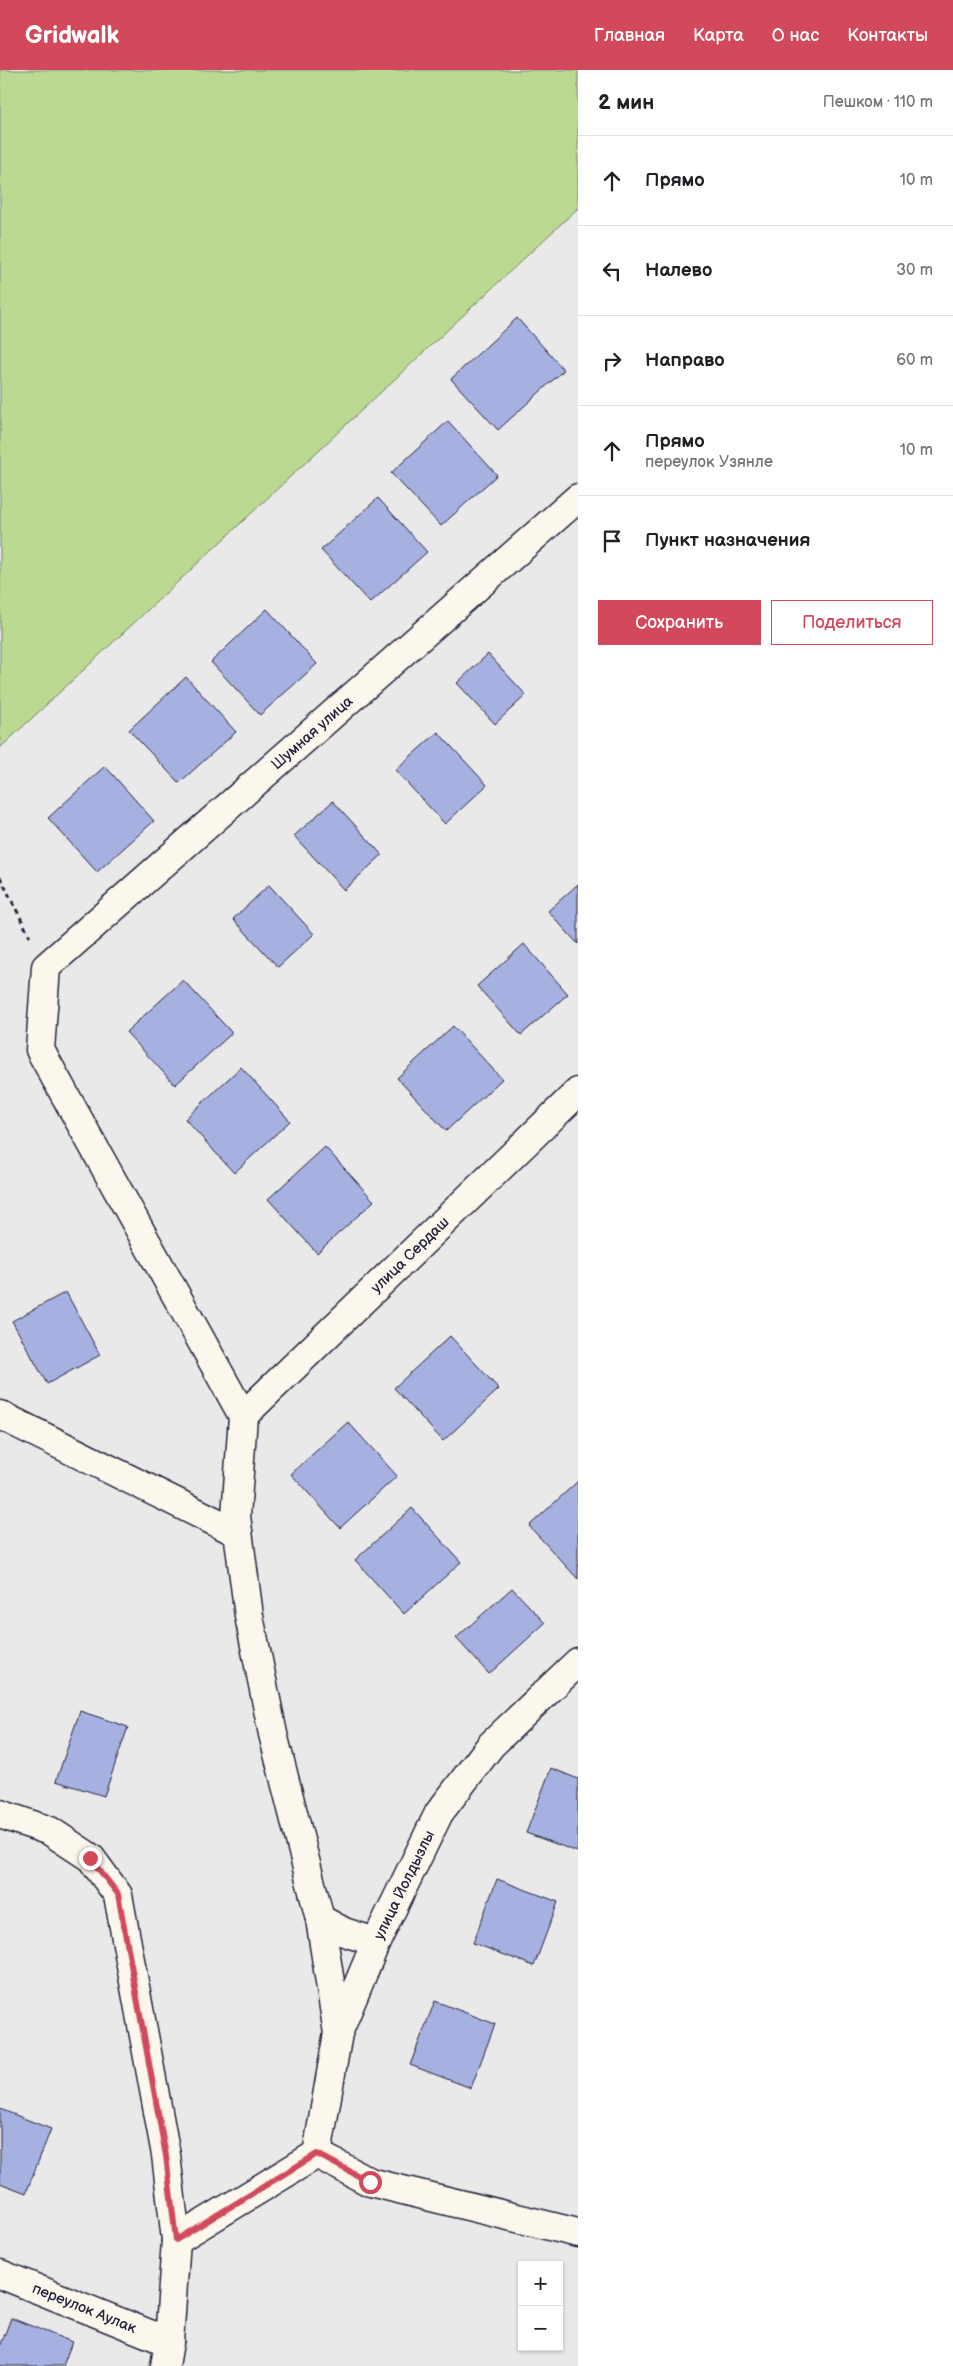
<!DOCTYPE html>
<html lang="ru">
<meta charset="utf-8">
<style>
:root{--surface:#fff;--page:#f2f2f2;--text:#202124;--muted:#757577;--line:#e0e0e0;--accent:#d1495b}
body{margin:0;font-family:"Balsamiq Sans",sans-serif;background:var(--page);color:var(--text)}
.controls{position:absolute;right:15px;bottom:15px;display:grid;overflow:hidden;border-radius:0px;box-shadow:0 1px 4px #0004}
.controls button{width:45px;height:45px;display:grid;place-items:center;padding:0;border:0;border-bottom:1px solid var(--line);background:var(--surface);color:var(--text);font:25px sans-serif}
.stop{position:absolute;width:15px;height:15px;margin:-11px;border:4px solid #d1495b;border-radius:50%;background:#fff}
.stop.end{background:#d1495b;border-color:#fff;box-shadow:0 1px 5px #0008}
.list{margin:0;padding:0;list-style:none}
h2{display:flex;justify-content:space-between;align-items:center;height:65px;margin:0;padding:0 20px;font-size:21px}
h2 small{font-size:16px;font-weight:400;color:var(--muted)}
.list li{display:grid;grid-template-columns:32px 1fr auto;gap:15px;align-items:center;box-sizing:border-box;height:90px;padding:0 20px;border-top:1px solid var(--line)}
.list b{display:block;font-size:19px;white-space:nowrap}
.list p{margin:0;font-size:16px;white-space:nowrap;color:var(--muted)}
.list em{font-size:16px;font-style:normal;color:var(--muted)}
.actions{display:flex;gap:10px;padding:15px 20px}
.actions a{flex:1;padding:11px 0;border:1px solid var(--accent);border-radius:0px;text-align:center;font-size:18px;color:var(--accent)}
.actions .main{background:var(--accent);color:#fff}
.icon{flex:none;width:28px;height:28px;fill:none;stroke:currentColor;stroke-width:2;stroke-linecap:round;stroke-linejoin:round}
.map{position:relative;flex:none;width:578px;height:2296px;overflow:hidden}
header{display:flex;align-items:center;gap:30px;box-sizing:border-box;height:70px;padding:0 25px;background:var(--accent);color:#fff}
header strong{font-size:24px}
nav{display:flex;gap:28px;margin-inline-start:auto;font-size:18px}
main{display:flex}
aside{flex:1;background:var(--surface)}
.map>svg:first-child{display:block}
.green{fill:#bbd991;stroke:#6e7e66}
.building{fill:#a6b1e1;stroke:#22223b}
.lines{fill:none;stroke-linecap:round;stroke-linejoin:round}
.minor-casing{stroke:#22223b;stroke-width:31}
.path{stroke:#22223b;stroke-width:3;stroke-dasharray:5 4;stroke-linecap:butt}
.minor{stroke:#fbf7ec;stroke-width:28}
.route{stroke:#d1495b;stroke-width:6}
.labels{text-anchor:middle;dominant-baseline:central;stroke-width:4.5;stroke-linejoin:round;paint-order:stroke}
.street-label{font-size:15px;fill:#22223b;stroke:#fbf7ec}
</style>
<header>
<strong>Gridwalk</strong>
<nav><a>Главная</a><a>Карта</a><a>О нас</a><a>Контакты</a></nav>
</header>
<main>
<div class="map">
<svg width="578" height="2296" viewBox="0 0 578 2296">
<rect width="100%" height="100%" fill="#eae9ea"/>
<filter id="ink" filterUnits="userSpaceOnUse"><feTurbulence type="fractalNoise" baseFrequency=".02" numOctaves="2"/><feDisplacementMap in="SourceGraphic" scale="10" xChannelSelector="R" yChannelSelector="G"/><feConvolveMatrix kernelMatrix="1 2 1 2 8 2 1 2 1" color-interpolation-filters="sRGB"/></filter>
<g filter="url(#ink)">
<polygon class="green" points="0,0 578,0 578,138 0,678"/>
<g class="building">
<polygon points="517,248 564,300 498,360 451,309"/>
<polygon points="448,351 497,405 441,456 391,403"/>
<polygon points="378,428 427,482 370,533 321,480"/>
<polygon points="267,539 317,594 260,645 211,592"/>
<polygon points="488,584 526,625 495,654 457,613"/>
<polygon points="186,607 236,662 179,713 129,660"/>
<polygon points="438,662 487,715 445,754 395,700"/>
<polygon points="105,696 154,751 97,802 48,748"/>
<polygon points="333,731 382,785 344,820 294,766"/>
<polygon points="578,814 578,874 548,841"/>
<polygon points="269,815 314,864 278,897 233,849"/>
<polygon points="524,874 568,924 521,965 477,916"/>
<polygon points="183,910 232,963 175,1015 126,962"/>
<polygon points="453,956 502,1009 446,1061 397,1008"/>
<polygon points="241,997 290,1051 234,1103 185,1049"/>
<polygon points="325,1077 374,1131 317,1183 268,1129"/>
<polygon points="66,1222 100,1285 47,1314 12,1251"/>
<polygon points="450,1266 499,1319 443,1371 394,1318"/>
<polygon points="348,1352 397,1406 340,1458 291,1404"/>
<polygon points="578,1411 578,1509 529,1456"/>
<polygon points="412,1438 461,1492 404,1544 355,1490"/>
<polygon points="512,1518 545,1553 489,1604 456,1568"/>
<polygon points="80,1641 128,1657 104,1726 56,1711"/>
<polygon points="551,1698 578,1709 578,1782 526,1763"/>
<polygon points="497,1809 558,1832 534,1896 473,1873"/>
<polygon points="435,1931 495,1954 471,2018 410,1995"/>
<polygon points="0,2039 51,2059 26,2123 0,2113"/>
<polygon points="11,2248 72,2272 63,2296 0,2296 0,2277"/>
</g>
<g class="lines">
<defs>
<g id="minor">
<polyline points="0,1345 238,1463"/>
<path id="s1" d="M243,1346L578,1022"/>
<polyline points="0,1744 50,1761 91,1788 118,1825 166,2085 176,2170 169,2272 165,2296"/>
<polyline points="320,1849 344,1862 376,1872"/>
<path id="s2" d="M338,1963L320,1849L273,1664L249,1546L236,1446L243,1346L40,980L46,897L578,428"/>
<path id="s3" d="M317,2084L338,1963L376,1872L439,1743L491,1675L578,1592"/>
<polyline points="317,2084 370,2112 578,2163"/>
<polyline points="176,2170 317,2084"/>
<path id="s4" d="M0,2204L169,2272"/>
</g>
</defs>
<use href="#minor" class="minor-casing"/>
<polyline class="path" points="0,807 30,867"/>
<use href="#minor" class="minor"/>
</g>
</g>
<g class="lines" filter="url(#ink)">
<polyline class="route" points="90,1788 118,1824 166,2086 176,2170 317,2084 370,2112"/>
</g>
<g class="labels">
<g class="street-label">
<text stroke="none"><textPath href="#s2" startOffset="1484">Шумная улица</textPath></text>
<text stroke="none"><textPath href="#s1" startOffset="232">улица Сердаш</textPath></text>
<text stroke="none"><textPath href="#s3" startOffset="285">улица Йолдызлы</textPath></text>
<text stroke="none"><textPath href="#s4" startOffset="91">переулок Аулак</textPath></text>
</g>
</g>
</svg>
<div class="controls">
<button>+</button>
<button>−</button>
</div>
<div class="stop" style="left:370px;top:2112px"></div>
<div class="stop end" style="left:90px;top:1788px"></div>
</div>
<aside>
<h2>2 мин<small>Пешком · 110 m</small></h2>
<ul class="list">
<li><svg class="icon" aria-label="ahead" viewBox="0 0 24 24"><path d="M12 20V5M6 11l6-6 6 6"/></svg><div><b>Прямо</b></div><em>10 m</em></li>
<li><svg class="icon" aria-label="left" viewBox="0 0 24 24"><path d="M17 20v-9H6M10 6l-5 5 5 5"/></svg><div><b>Налево</b></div><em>30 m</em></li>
<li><svg class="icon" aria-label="right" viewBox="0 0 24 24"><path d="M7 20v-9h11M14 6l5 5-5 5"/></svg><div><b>Направо</b></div><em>60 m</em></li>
<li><svg class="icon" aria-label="ahead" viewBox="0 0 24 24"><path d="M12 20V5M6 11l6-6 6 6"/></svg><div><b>Прямо</b><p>переулок Узянле</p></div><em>10 m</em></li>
<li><svg class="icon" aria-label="arrive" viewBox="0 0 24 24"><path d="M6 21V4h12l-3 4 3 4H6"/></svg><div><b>Пункт назначения</b></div></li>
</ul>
<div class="actions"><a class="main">Сохранить</a><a>Поделиться</a></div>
</aside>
</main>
